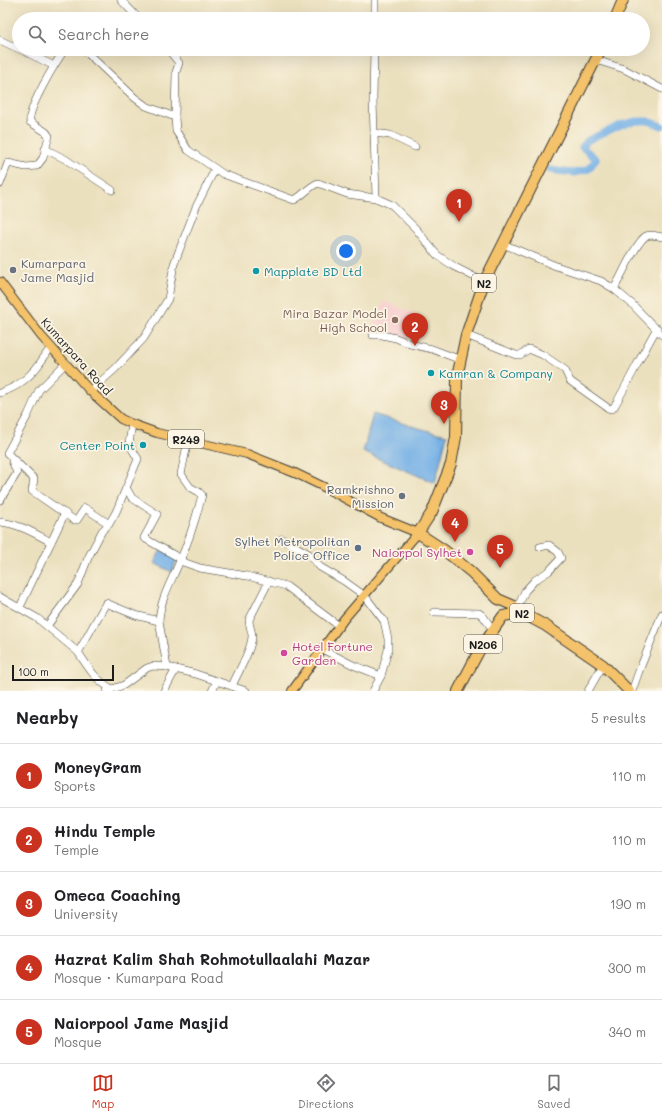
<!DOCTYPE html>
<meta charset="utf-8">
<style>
:root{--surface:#fff;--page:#f6f6f6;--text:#202124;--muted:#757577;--line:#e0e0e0;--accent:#c8321e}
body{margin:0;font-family:Mali,sans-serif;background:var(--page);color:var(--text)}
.scale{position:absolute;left:12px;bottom:10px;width:102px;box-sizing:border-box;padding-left:4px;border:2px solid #1c1c1c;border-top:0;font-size:11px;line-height:14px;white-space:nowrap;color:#1c1c1c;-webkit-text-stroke:3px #fcf5e5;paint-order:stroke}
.you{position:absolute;left:346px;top:251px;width:14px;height:14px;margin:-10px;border:3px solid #fff;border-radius:50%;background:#1a73e8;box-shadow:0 0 0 6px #1a73e833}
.badge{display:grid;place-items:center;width:26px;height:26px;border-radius:50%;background:var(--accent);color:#fff;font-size:13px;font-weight:700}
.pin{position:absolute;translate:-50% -33px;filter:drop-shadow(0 1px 2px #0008)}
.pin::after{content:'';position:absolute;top:21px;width:14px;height:12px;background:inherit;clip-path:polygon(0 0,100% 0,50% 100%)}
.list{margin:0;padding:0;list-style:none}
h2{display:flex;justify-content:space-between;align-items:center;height:52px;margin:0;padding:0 16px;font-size:17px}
h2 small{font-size:13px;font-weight:400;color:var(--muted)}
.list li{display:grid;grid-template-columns:26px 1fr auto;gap:12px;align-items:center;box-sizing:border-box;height:64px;padding:0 16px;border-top:1px solid var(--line)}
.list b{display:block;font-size:15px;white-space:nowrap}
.list p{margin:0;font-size:13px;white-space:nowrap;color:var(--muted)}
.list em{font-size:13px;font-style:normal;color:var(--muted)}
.icon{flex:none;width:22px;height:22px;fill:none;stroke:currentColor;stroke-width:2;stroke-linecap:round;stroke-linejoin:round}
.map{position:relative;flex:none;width:662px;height:691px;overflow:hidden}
.search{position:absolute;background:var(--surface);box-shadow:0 4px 16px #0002;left:12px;right:12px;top:12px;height:44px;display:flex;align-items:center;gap:10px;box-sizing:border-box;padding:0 14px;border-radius:22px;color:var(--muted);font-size:15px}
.sheet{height:372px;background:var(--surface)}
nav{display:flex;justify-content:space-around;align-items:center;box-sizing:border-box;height:56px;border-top:1px solid var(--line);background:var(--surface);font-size:11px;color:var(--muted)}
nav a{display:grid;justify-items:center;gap:2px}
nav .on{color:var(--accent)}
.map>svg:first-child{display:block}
.built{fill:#f7d0cf}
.water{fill:#75b0e6;stroke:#486681}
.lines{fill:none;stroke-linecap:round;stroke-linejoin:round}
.canal{stroke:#75b0e6;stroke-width:7}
.minor-casing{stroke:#3b3934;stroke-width:8}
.major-casing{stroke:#3b3934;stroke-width:10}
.highway-casing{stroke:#3b3934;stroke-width:12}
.minor{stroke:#fff;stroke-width:7}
.major{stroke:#f4c26a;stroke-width:8}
.highway{stroke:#f4c26a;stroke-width:10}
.worship-dot{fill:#6b7280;stroke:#fcf5e5;stroke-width:1.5}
.culture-dot{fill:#0f9aa8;stroke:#fcf5e5;stroke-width:1.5}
.education-dot{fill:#8d6e63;stroke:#fcf5e5;stroke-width:1.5}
.service-dot{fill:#5c6f8a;stroke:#fcf5e5;stroke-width:1.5}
.hotel-dot{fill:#d1479c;stroke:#fcf5e5;stroke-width:1.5}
.labels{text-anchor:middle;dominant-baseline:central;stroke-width:3.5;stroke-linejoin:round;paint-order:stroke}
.shield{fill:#fcf5e5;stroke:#5f5d58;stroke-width:1}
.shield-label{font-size:11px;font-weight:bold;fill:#1c1c1c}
.worship-label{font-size:12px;fill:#5b616d;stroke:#fcf5e5;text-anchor:start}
.culture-label{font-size:12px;fill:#0d838f;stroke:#fcf5e5;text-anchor:start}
.education-label{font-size:12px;fill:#785e54;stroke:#fcf5e5;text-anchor:end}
.street-label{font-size:12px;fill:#1c1c1c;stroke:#fcf5e5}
.service-label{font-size:12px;fill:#4e5e75;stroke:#fcf5e5;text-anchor:end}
.hotel-label{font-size:12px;fill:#b23c85;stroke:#fcf5e5;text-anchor:end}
</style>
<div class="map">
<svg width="662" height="691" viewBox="0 0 662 691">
<rect width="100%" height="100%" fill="#fcf5e5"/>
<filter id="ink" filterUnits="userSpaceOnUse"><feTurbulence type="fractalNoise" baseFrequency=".025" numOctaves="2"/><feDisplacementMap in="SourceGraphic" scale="8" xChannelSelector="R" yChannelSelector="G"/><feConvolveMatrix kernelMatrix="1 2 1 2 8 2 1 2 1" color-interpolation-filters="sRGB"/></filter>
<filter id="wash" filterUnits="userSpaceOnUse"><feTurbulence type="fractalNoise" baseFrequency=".012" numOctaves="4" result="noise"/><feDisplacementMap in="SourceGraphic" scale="16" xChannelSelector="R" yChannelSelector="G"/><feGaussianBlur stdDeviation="0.9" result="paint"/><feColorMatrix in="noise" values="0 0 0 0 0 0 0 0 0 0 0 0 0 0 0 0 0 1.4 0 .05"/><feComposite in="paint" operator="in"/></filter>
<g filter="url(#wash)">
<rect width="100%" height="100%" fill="#ebe0be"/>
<polygon class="built" points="384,301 416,314 408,339 373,326"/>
<g class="water">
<polygon points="373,414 422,429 447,435 435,483 363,452"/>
<polygon points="161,550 177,559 172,572 154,563"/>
</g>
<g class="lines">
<polyline class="canal" points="550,170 574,173 589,169 596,159 582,147 588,140 621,125 636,121 648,121 662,126"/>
</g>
</g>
<g filter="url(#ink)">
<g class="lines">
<defs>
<g id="minor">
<polyline points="121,0 139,19"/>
<polyline points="375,19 375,0"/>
<polyline points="0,40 19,49"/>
<polyline points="20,49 54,66"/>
<polyline points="83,49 135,98 146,106 175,117"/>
<path d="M168,49L179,63L176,72L175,117L176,131L188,150L223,174L294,200C303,196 308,187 318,183L347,194L376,198L392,205L416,229L437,255L455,267L484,282"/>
<polyline points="374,49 373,100 376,198"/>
<polyline points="596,60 624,69 662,89"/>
<polyline points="374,133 390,135 415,147"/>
<polyline points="45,149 65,159 112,190"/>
<path d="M0,184L8,163L26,167L37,166L43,158L49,136L46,132L30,122C27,109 56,62 65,49"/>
<polyline points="503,244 556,266 601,281 614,289 632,304 662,335"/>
<path d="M614,289C621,277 636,242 646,236C651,234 657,236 662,237"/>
<polyline points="373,335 382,335 396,338 410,344 432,349 461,360"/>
<path d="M466,335L516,355H520L529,349L543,355L565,370L570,381L608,408L612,409L614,407C629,381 642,354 657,328"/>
<polyline points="66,363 39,390 28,415 7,453 34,479 32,491 74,520 77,520 85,508 109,524"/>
<polyline points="90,391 115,369 144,338 168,299 174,264 196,207 215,169"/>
<path d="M0,393C7,390 14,388 20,383C34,374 42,360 51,347"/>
<polyline points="127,489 132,498 157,514 144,538 181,559"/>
<polyline points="0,500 17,473 12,461"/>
<path d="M0,522C19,524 34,533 51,542"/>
<polyline points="282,539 309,554 320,567 344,581 365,596 384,621 388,639 388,650 381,676 373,691"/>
<polyline points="180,561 200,568 247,576 286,586 339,626"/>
<polyline points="0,597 37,618 78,652 79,651 106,603 135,615 159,621 167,667 196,674 246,691"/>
<polyline points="20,607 65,513"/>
<polyline points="517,609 525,591 535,580 549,571 561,558 558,552 549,545 540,547"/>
<polyline points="434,612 479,613 483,616 493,630"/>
<path d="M159,621C160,600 171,582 179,563C189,541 196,518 202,495L199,492L190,487L181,474L188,440"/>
<polyline points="47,626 78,584 88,558 102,531 109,524 116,512 138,459 129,444 132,424"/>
<polyline points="322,649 353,665 381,676"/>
<path d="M78,652C88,667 95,680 112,689"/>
<path d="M232,686C237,674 252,649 252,636C252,631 249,626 249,620L269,581"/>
<polyline points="107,691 124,685 147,668 153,666 167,667"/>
<polyline points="164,691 176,669"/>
<polyline points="212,691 217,681"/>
<polyline points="588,691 603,665"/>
<polyline points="632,691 639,671 662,614"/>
</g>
<polyline id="major" points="0,282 41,336 90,391 121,419 132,424 157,433 247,454 295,473 322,486 381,518 418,533 344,619 292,691"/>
<g id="highway">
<polyline points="615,19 623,0"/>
<polyline points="601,49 484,282 466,335 457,377 456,437 451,464 432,512 418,533 444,550 471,572 498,599 512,605 522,613 546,626 603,665 629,691"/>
<polyline points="458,691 479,651 503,616 522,613"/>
</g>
</defs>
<use href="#minor" class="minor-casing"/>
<use href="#major" class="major-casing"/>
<use href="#highway" class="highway-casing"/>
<use href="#minor" class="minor"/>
<use href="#major" class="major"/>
<use href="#highway" class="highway"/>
</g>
</g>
<g class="worship-dot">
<circle cx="13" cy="270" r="4"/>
<circle cx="402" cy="496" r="4"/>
</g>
<g class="culture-dot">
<circle cx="256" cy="271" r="4"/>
<circle cx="431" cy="373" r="4"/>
<circle cx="143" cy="445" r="4"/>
</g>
<circle class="education-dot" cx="395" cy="320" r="4"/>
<circle class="service-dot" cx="358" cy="548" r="4"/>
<g class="hotel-dot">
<circle cx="470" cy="552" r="4"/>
<circle cx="284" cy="653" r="4"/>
</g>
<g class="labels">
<g class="shield">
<rect x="472" y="274" width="24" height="18" rx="3"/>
<rect x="168" y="430" width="36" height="18" rx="3"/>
<rect x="510" y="604" width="24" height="18" rx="3"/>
<rect x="464" y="635" width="38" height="18" rx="3"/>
</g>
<g class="shield-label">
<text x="484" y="283">N2</text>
<text x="186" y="439">R249</text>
<text x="522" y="613">N2</text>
<text x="483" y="644">N206</text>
</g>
<g class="worship-label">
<text x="21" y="263">Kumarpara<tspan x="21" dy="14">Jame Masjid</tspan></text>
<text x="394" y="489" text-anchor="end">Ramkrishno<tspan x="394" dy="14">Mission</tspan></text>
</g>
<g class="culture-label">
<text x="264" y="271">Mapplate BD Ltd</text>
<text x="439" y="373">Kamran &amp; Company</text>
<text x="135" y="445" text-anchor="end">Center Point</text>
</g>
<g class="education-label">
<text x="387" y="313">Mira Bazar Model<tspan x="387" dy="14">High School</tspan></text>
</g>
<g class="street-label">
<text transform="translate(77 356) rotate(48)">Kumarpara Road</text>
</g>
<g class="service-label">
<text x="350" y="541">Sylhet Metropolitan<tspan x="350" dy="14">Police Office</tspan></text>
</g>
<g class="hotel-label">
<text x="462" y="552">Naiorpol Sylhet</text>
<text x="292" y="646" text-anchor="start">Hotel Fortune<tspan x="292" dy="14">Garden</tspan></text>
</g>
</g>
</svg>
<div class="scale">100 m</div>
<div class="you"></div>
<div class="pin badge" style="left:459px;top:222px">1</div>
<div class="pin badge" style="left:415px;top:346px">2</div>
<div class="pin badge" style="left:444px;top:424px">3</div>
<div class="pin badge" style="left:455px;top:542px">4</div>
<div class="pin badge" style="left:500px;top:568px">5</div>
<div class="search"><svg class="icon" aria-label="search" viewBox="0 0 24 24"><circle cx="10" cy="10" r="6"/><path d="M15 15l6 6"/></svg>Search here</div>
</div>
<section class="sheet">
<h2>Nearby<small>5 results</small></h2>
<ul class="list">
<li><span class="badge">1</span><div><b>MoneyGram</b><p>Sports</p></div><em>110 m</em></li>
<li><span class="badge">2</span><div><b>Hindu Temple</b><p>Temple</p></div><em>110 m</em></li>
<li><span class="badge">3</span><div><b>Omeca Coaching</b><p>University</p></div><em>190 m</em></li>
<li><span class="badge">4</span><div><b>Hazrat Kalim Shah Rohmotullaalahi Mazar</b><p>Mosque · Kumarpara Road</p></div><em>300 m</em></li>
<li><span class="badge">5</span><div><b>Naiorpool Jame Masjid</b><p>Mosque</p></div><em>340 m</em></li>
</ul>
</section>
<nav>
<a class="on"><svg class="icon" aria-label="map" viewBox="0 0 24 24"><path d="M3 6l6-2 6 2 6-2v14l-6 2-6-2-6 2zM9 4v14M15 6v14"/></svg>Map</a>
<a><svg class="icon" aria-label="directions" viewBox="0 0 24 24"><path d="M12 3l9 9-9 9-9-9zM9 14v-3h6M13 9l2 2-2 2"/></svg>Directions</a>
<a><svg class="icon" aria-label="saved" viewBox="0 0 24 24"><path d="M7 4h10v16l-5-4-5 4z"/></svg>Saved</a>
</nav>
